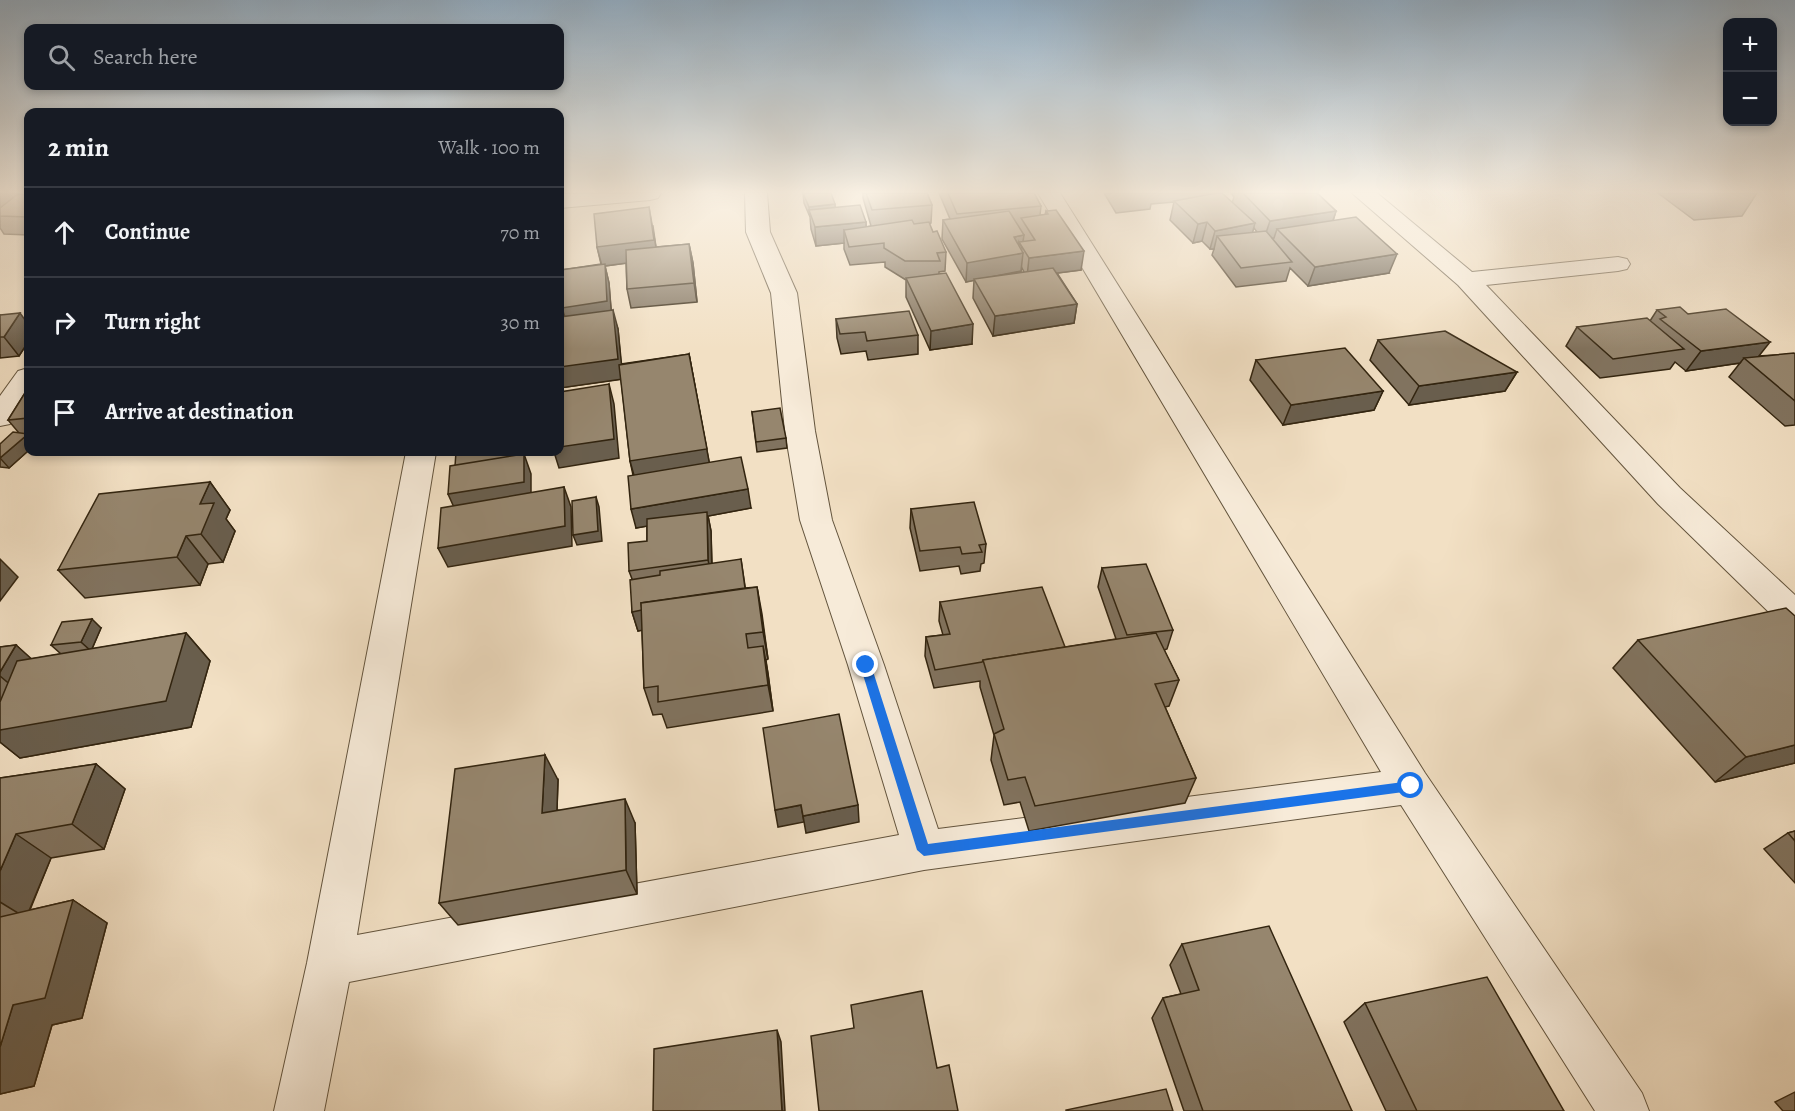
<!DOCTYPE html>
<meta charset="utf-8">
<style>
:root{--surface:#171b24;--page:#242831;--text:#f1f3f6;--muted:#9ea1a6;--line:#363941}
body{margin:0;font-family:Alegreya,serif;background:var(--page);color:var(--text)}
.controls{position:absolute;right:18px;top:18px;display:grid;overflow:hidden;border-radius:12px;box-shadow:0 3px 9px #0003}
.controls button{width:54px;height:54px;display:grid;place-items:center;padding:0;border:0;border-bottom:2px solid var(--line);background:var(--surface);color:var(--text);font:30px sans-serif}
.stop{position:absolute;width:18px;height:18px;margin:-14px;border:4px solid #1a73e8;border-radius:50%;background:#fff}
.stop.end{background:#1a73e8;border-color:#fff;box-shadow:0 2px 6px #0008}
.list{margin:0;padding:0;list-style:none}
h2{display:flex;justify-content:space-between;align-items:center;height:78px;margin:0;padding:0 24px;font-size:26px}
h2 small{font-size:20px;font-weight:400;color:var(--muted)}
.list li{display:grid;grid-template-columns:39px 1fr auto;gap:18px;align-items:center;box-sizing:border-box;height:90px;padding:0 24px;border-top:2px solid var(--line)}
.list b{display:block;font-size:22px;white-space:nowrap}
.list em{font-size:20px;font-style:normal;color:var(--muted)}
.icon{flex:none;width:33px;height:33px;fill:none;stroke:currentColor;stroke-width:2;stroke-linecap:round;stroke-linejoin:round}
.map{position:relative;flex:none;width:1795px;height:1111px;overflow:hidden}
.search{position:absolute;background:var(--surface);box-shadow:0 3px 9px #0003;left:24px;top:24px;width:540px;height:66px;display:flex;align-items:center;gap:15px;box-sizing:border-box;padding:0 21px;border-radius:12px;color:var(--muted);font-size:22px}
.panel{position:absolute;background:var(--surface);box-shadow:0 3px 9px #0003;left:24px;top:108px;width:540px;height:348px;border-radius:12px}
.map>svg:first-child{display:block}
.lines{fill:none;stroke-linecap:round;stroke-linejoin:round}
.street-casing{stroke:#63543d;stroke-width:2}
.street{fill:#f7ebd9;fill-rule:evenodd}
.wall{fill:#81735f;stroke:#332510;stroke-width:1.5;fill-rule:evenodd}
.shaded-wall{fill:#695e4d;stroke:#332510;stroke-width:1.5}
.building{fill:#96866e;stroke:#332510;stroke-width:1.5}
.route{fill:#1a73e8}
</style>
<div class="map">
<svg width="1795" height="1111" viewBox="0 0 1795 1111">
<rect width="100%" height="100%" fill="#f2e0c4"/>
<filter id="stains"><feTurbulence type="fractalNoise" baseFrequency=".00333" numOctaves="4"/><feColorMatrix values="0 0 0 0 .2 0 0 0 0 .09 0 0 0 0 .02 0 0 0 .5 -.17"/></filter>
<radialGradient id="worn" r=".72"><stop offset=".6" stop-color="#630" stop-opacity="0"/><stop offset="1" stop-color="#630" stop-opacity=".3"/></radialGradient>
<g class="lines">
<defs>
<g id="street">
<polygon points="661,193 658,198 650,200 560,208 560,194"/>
<polygon points="745,193 767,193 770,232 797,293 815,431 832,520 884,665 938,829 1381,772 1038,193 1060,193 1425,773 1642,1093 1649,1111 1595,1111 1401,805 924,870 349,982 324,1111 274,1111 307,963 406,452 436,452 357,935 899,835 848,665 800,520 785,431 771,293 746,232"/>
<polygon points="1352,193 1377,193 1472,272 1618,257 1627,259 1630,264 1627,269 1618,271 1486,285 1680,488 1795,595 1795,630 1783,626 1658,504 1458,285"/>
<polygon points="28,368 28,397 10,424 0,426 0,396 18,371"/>
</g>
</defs>
<use href="#street" class="street-casing"/>
<use href="#street" class="street"/>
</g>
<g class="wall">
<polygon points="0,193 28,195 28,235 4,234 0,228"/>
<polygon points="803,193 866,222 866,227 871,226 863,198 863,193 927,193 932,205 931,223 929,224 933,232 946,252 945,271 939,272 939,274 972,344 930,350 906,297 906,280 885,267 885,262 850,265 844,249 844,243 816,246 811,229 810,217 804,203"/>
<path d="M939,193H1034L1041,206L1040,215H1045L1046,211L1081,270L1057,273L1077,304L1074,323L993,336L973,298L974,280L966,282L942,239L943,220L950,219ZM1022,268L1024,272L996,276L1021,271Z"/>
<path d="M1104,193H1214L1232,203L1234,197L1231,193H1317L1336,211L1333,221L1389,273L1308,286L1290,268L1286,281L1236,287L1212,255L1214,249H1210L1202,241L1193,243L1170,220L1174,202L1151,204L1150,209L1116,213ZM1254,228L1257,232L1252,233Z"/>
<polygon points="1658,193 1757,193 1742,216 1694,220"/>
<polygon points="653,226 656,247 689,244 693,263 697,302 631,308 627,289 626,263 605,266 609,283 611,310 618,329 621,364 689,354 709,462 751,508 708,516 711,531 712,563 745,588 757,587 768,659 766,660 773,711 667,728 662,714 653,715 644,688 642,630 638,631 632,612 632,579 629,571 647,541 647,526 636,528 633,475 630,461 621,379 560,388 560,306 560,317 565,316 562,308 560,287 560,246 562,270 601,264 597,247"/>
<polygon points="1657,310 1688,314 1758,356 1795,354 1795,425 1785,426 1729,377 1740,363 1686,371 1675,362 1670,369 1600,378 1566,346 1577,327 1650,321"/>
<polygon points="0,315 28,324 28,342 19,356 0,358"/>
<polygon points="836,319 918,335 918,354 868,360 866,351 841,354 837,338"/>
<polygon points="1378,340 1517,372 1505,391 1409,405 1370,360"/>
<polygon points="1256,360 1383,391 1374,410 1283,425 1250,380"/>
<polygon points="28,388 28,451 9,468 0,467 0,444 19,433 8,420"/>
<polygon points="752,412 786,438 787,448 757,452"/>
<polygon points="210,482 230,510 226,519 235,531 223,562 208,564 200,585 85,598 58,570"/>
<polygon points="911,509 986,544 984,563 981,564 980,571 961,574 959,566 920,571 910,528"/>
<polygon points="1102,568 1173,630 1167,649 1164,650 1179,680 1169,706 1165,707 1196,778 1185,803 1029,831 1020,802 1004,805 991,760 994,735 980,687 980,681 934,688 925,656 926,637 943,635 939,621 940,602 1065,647 1116,639 1098,587"/>
<polygon points="101,628 92,649 186,633 210,661 191,727 20,758 0,742 0,647 16,645 31,659 61,654 51,645"/>
<polygon points="1638,640 1795,763 1715,782 1613,668"/>
<polygon points="96,764 125,789 104,849 51,858 30,910 73,900 107,923 82,1018 52,1025 34,1086 0,1094 0,778"/>
<polygon points="558,780 557,810 635,823 637,894 458,925 439,903"/>
<polygon points="1795,831 1795,883 1764,849 1788,833"/>
<polygon points="1182,944 1352,1111 1184,1111 1152,1018 1163,998 1181,994 1170,965"/>
<polygon points="1365,1003 1564,1111 1386,1111 1344,1022"/>
<polygon points="1795,1092 1795,1111 1783,1111 1775,1102"/>
</g>
<g class="shaded-wall">
<polygon points="0,193 17,193 18,195 0,209"/>
<polygon points="835,204 836,213 809,210 810,217 809,207"/>
<polygon points="649,207 658,259 605,266 609,283 612,320 568,327 562,308 602,266 597,247"/>
<polygon points="1336,211 1330,230 1277,229 1274,238 1264,239 1270,221"/>
<polygon points="866,222 866,240 844,230 844,243 816,246 815,227"/>
<polygon points="1207,222 1202,241 1193,243 1198,224"/>
<polygon points="1255,223 1250,242 1217,236 1214,249 1210,249 1215,231"/>
<polygon points="1024,235 1022,248 1019,242 1018,254 1023,253 1021,271 966,282 967,263 1014,237"/>
<polygon points="689,244 693,263 697,302 694,283"/>
<polygon points="560,246 562,271 560,271"/>
<polygon points="1084,251 1081,270 1027,277 1029,258"/>
<polygon points="1397,254 1389,273 1308,286 1315,267"/>
<polygon points="1077,304 1074,323 993,336 995,316"/>
<polygon points="613,310 618,329 623,379 560,388 560,367"/>
<polygon points="20,313 28,324 28,342 19,356 4,337"/>
<polygon points="973,324 972,344 930,350 931,331"/>
<polygon points="1770,342 1755,361 1744,358 1740,363 1686,371 1701,351"/>
<polygon points="689,354 712,477 638,490 630,461"/>
<polygon points="1517,372 1505,391 1409,405 1419,386"/>
<polygon points="609,384 614,404 619,458 559,468 554,452 560,452 560,447"/>
<polygon points="1383,391 1374,410 1283,425 1291,405"/>
<polygon points="28,434 28,451 9,468 0,458"/>
<polygon points="516,452 520,452 520,472 459,482"/>
<polygon points="524,454 531,474 531,501 457,514 448,494"/>
<polygon points="210,482 230,510 226,519 235,531 223,562 201,534 200,504"/>
<polygon points="564,487 571,507 572,546 448,567 438,548"/>
<polygon points="748,489 751,508 708,516 711,531 712,579 708,560 707,516 636,528 631,509"/>
<polygon points="596,497 599,507 602,541 577,545 573,535"/>
<polygon points="186,536 208,564 200,585 177,557"/>
<polygon points="0,559 18,577 0,601"/>
<polygon points="741,559 749,613 638,631 632,612"/>
<polygon points="757,587 762,614 768,659 763,632"/>
<polygon points="92,619 101,628 91,651 81,642"/>
<polygon points="186,633 210,661 191,727 20,758 0,742 0,730"/>
<polygon points="16,645 46,672 30,701 0,676 0,672"/>
<polygon points="763,646 768,673 773,711 768,685"/>
<polygon points="1795,745 1795,763 1715,782 1746,757"/>
<polygon points="545,755 558,780 556,837 542,813"/>
<polygon points="96,764 125,789 104,849 72,824"/>
<polygon points="625,799 635,823 637,894 626,870"/>
<polygon points="801,805 804,822 778,827 775,810"/>
<polygon points="858,805 859,822 806,833 803,816"/>
<polygon points="16,834 51,858 26,918 0,902 0,871"/>
<polygon points="73,900 107,923 82,1018 52,1025 34,1086 0,1094 0,1047 13,1005"/>
<polygon points="777,1030 781,1042 785,1111 782,1111"/>
</g>
<g class="building">
<polygon points="803,193 831,193 835,204 809,207"/>
<polygon points="866,193 927,193 932,205 872,210"/>
<polygon points="948,193 1034,193 1041,206 957,214"/>
<polygon points="1217,193 1222,193 1255,223 1215,231 1207,222 1198,224 1174,201"/>
<polygon points="1243,193 1317,193 1336,211 1270,221"/>
<polygon points="18,194 28,195 28,217 0,216 0,208"/>
<polygon points="860,205 866,222 815,227 809,210"/>
<polygon points="649,207 654,240 597,247 594,214"/>
<polygon points="1056,210 1084,251 1029,258 1019,242 1035,240 1021,218 1048,214 1046,211"/>
<polygon points="1009,211 1024,235 1014,237 1023,253 967,263 943,220"/>
<polygon points="1356,217 1397,254 1315,267 1277,229"/>
<polygon points="912,220 914,224 929,222 933,232 937,231 946,252 937,253 940,261 905,261 884,248 884,243 849,247 844,230"/>
<polygon points="1266,231 1292,262 1241,268 1217,236"/>
<polygon points="689,244 694,283 627,289 626,250"/>
<polygon points="605,264 607,301 562,308 560,287 560,270"/>
<polygon points="1053,268 1077,304 995,316 974,279"/>
<polygon points="946,273 973,324 931,331 906,278"/>
<polygon points="1680,307 1688,314 1726,309 1770,342 1701,351 1660,319 1666,317 1657,310"/>
<polygon points="613,310 618,359 560,367 560,317"/>
<polygon points="909,311 918,335 867,341 865,332 840,334 836,319"/>
<polygon points="20,313 4,337 0,337 0,315"/>
<polygon points="1647,318 1684,349 1613,359 1577,327"/>
<polygon points="1445,331 1517,372 1419,386 1378,340"/>
<polygon points="1345,348 1383,391 1291,405 1256,360"/>
<polygon points="1794,353 1795,354 1795,401 1744,358"/>
<polygon points="689,354 707,449 630,461 619,365"/>
<polygon points="609,384 614,439 560,447 560,392"/>
<polygon points="28,388 28,418 8,420"/>
<polygon points="780,408 786,438 756,442 752,412"/>
<polygon points="13,432 28,434 0,458 0,444"/>
<polygon points="456,452 516,452 516,456 455,466"/>
<polygon points="524,454 524,482 448,494 450,466"/>
<polygon points="741,457 748,489 631,509 628,476"/>
<polygon points="210,482 200,504 214,503 201,534 186,536 177,557 58,570 99,494"/>
<polygon points="564,487 565,526 438,548 441,508"/>
<polygon points="596,497 598,531 573,535 572,501"/>
<polygon points="974,502 986,544 979,545 982,552 962,554 960,547 920,551 911,509"/>
<polygon points="707,512 708,560 629,571 628,543 647,541 647,519"/>
<polygon points="741,559 745,588 641,603 642,610 632,612 630,580 660,575 660,571"/>
<polygon points="1146,564 1173,630 1127,635 1102,568"/>
<polygon points="757,587 763,632 746,634 748,648 763,646 768,685 658,702 658,686 644,688 641,603"/>
<polygon points="1042,587 1065,647 983,660 982,662 935,670 926,637 950,634 940,602"/>
<polygon points="1786,608 1795,616 1795,745 1746,757 1638,640"/>
<polygon points="92,619 81,642 51,645 62,622"/>
<polygon points="186,633 166,701 0,730 0,702 17,661"/>
<polygon points="1156,633 1179,680 1155,684 1196,778 1035,806 1025,777 1008,780 994,734 1004,729 983,660"/>
<polygon points="16,645 0,672 0,647"/>
<polygon points="839,714 858,805 803,816 801,805 775,810 763,728"/>
<polygon points="545,755 542,813 625,799 626,870 439,903 455,769"/>
<polygon points="96,764 72,824 16,834 0,871 0,778"/>
<polygon points="1795,831 1795,841 1788,833"/>
<polygon points="73,900 45,998 13,1005 0,1047 0,917"/>
<polygon points="1269,926 1352,1111 1203,1111 1163,998 1199,990 1182,944"/>
<polygon points="1487,977 1564,1111 1417,1111 1365,1003"/>
<polygon points="922,991 937,1068 949,1065 958,1111 819,1111 811,1036 854,1028 851,1005"/>
<polygon points="777,1030 782,1111 653,1111 654,1049"/>
<polygon points="1166,1089 1173,1111 1066,1111 1066,1110"/>
</g>
<linearGradient id="sky" x2="0" y2="1"><stop stop-color="#92acc1"/><stop offset="0.55" stop-color="#f9f1e4"/><stop offset="1" stop-color="#f9f1e4" stop-opacity="0"/></linearGradient>
<rect width="1795" height="349" fill="url(#sky)"/>
<polygon class="route" points="866,660 871,665 928,844 1411,781 1417,786 1411,791 924,856 917,850 860,665"/>
<rect width="100%" height="100%" filter="url(#stains)"/>
<rect width="100%" height="100%" fill="url(#worn)"/>
</svg>
<div class="controls">
<button>+</button>
<button>−</button>
</div>
<div class="stop" style="left:1411px;top:786px"></div>
<div class="stop end" style="left:866px;top:665px"></div>
<div class="search"><svg class="icon" aria-label="search" viewBox="0 0 24 24"><circle cx="10" cy="10" r="6"/><path d="M15 15l6 6"/></svg>Search here</div>
<section class="panel">
<h2>2 min<small>Walk · 100 m</small></h2>
<ul class="list">
<li><svg class="icon" aria-label="ahead" viewBox="0 0 24 24"><path d="M12 20V5M6 11l6-6 6 6"/></svg><div><b>Continue</b></div><em>70 m</em></li>
<li><svg class="icon" aria-label="right" viewBox="0 0 24 24"><path d="M7 20v-9h11M14 6l5 5-5 5"/></svg><div><b>Turn right</b></div><em>30 m</em></li>
<li><svg class="icon" aria-label="arrive" viewBox="0 0 24 24"><path d="M6 21V4h12l-3 4 3 4H6"/></svg><div><b>Arrive at destination</b></div></li>
</ul>
</section>
</div>
